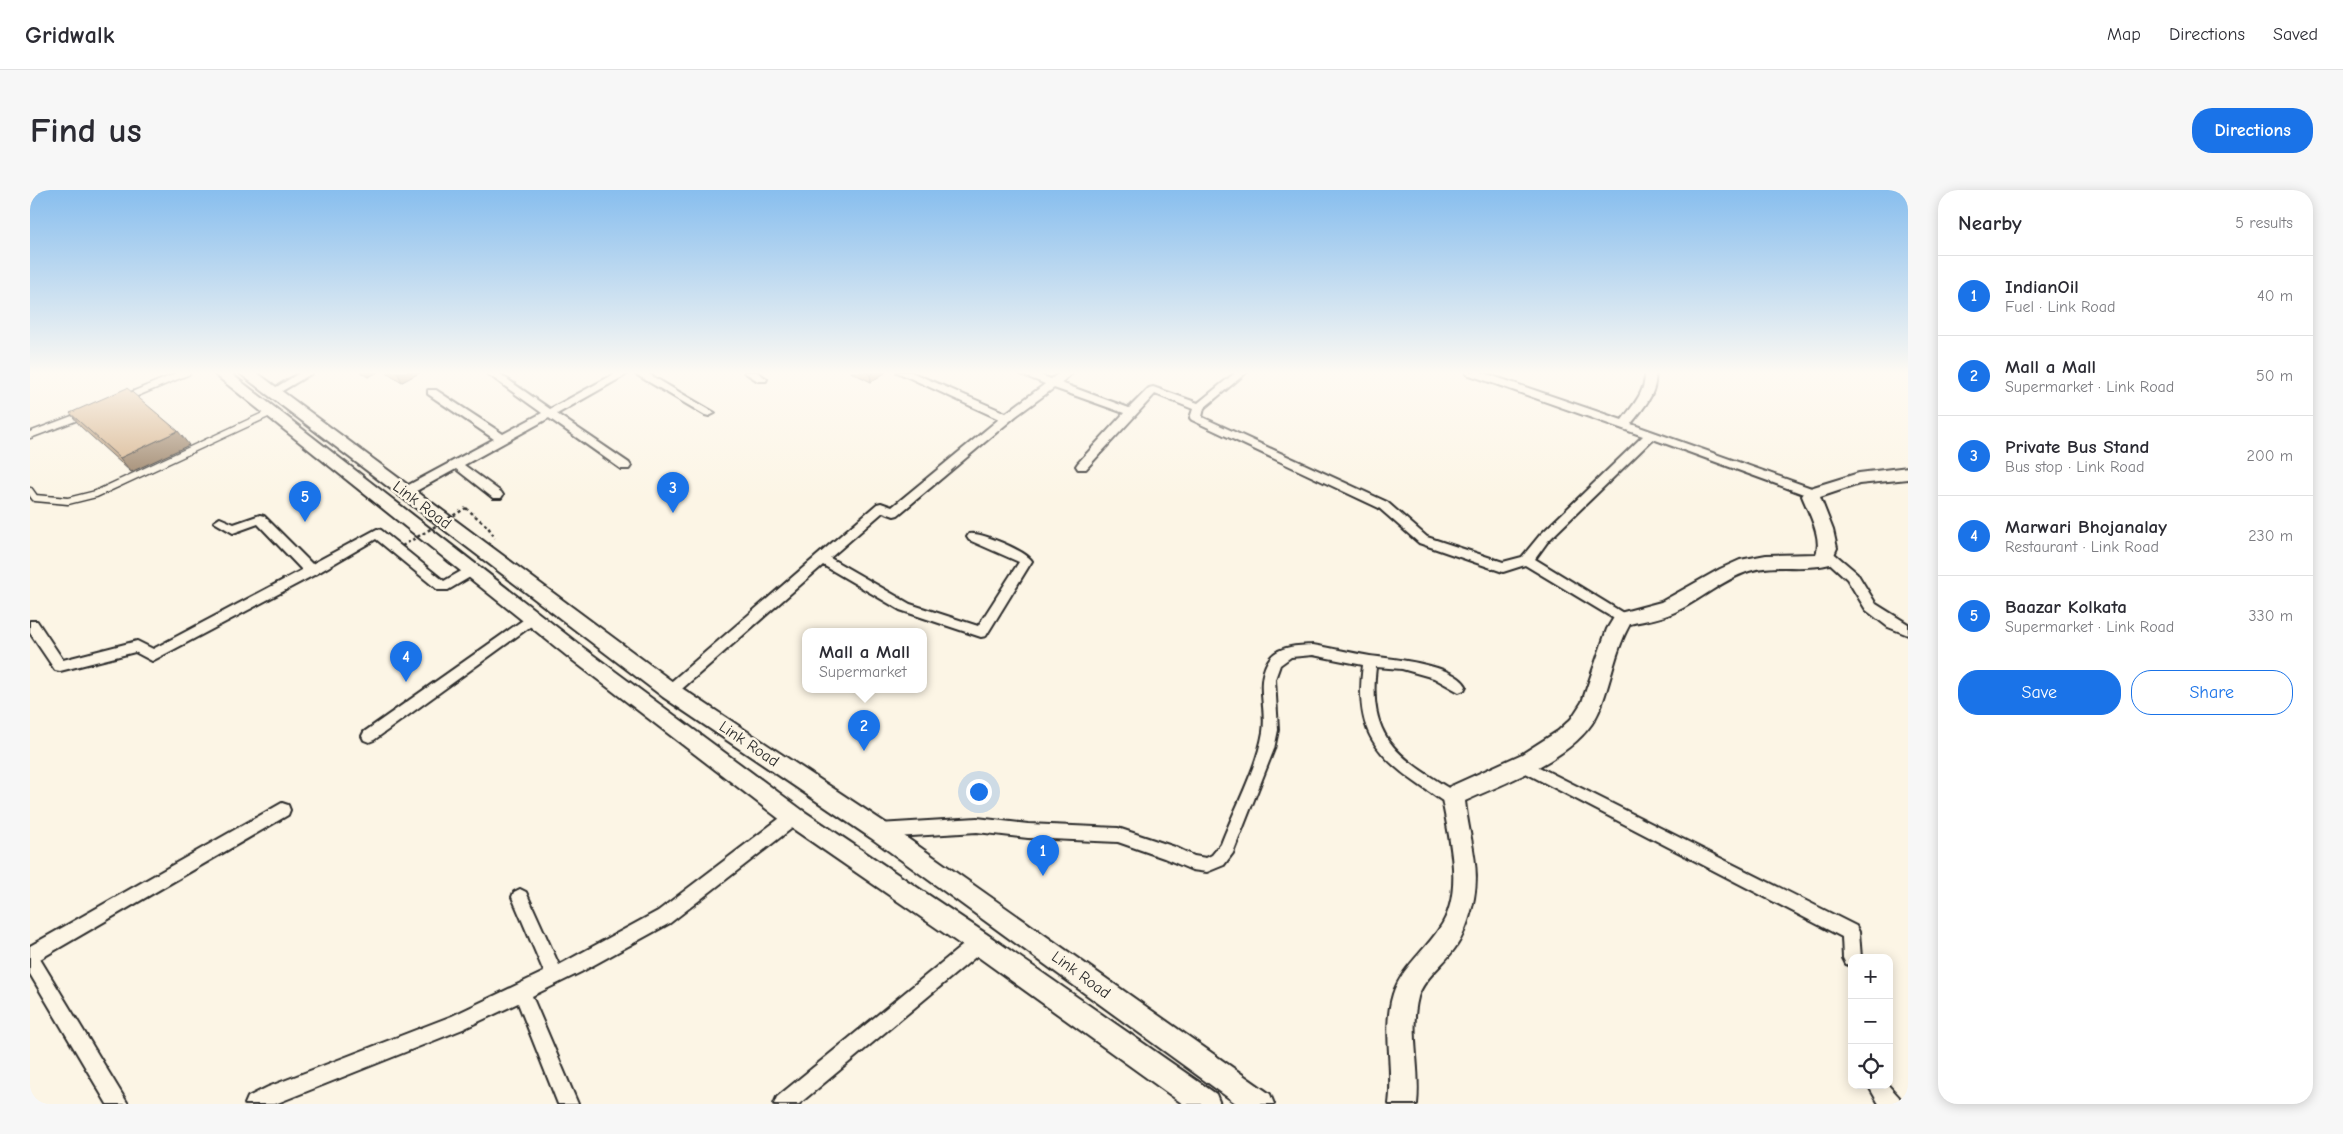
<!DOCTYPE html>
<meta charset="utf-8">
<style>
:root{--surface:#fff;--page:#f7f7f7;--text:#2b2b33;--muted:#7c7c81;--line:#e1e1e2;--accent:#1a73e8}
body{margin:0;font-family:"Comic Neue",sans-serif;background:var(--page);color:var(--text)}
.controls{position:absolute;right:15px;bottom:15px;display:grid;overflow:hidden;border-radius:10px;box-shadow:0 2px 12px #0003}
.controls button{width:45px;height:45px;display:grid;place-items:center;padding:0;border:0;border-bottom:1px solid var(--line);background:var(--surface);color:var(--text);font:25px sans-serif}
.you{position:absolute;left:948px;top:601px;width:18px;height:18px;margin:-12px;border:4px solid #fff;border-radius:50%;background:#1a73e8;box-shadow:0 0 0 8px #1a73e833}
.badge{display:grid;place-items:center;width:32px;height:32px;border-radius:50%;background:var(--accent);color:#fff;font-size:16px;font-weight:700}
.pin{position:absolute;translate:-50% -41px;filter:drop-shadow(0 1px 2px #0008)}
.pin::after{content:'';position:absolute;top:26px;width:18px;height:15px;background:inherit;clip-path:polygon(0 0,100% 0,50% 100%)}
.popup{position:absolute;left:772px;top:438px;width:125px;height:65px;box-sizing:border-box;display:grid;place-content:center;border-radius:10px;background:var(--surface);filter:drop-shadow(0 1px 4px #0005);font-size:16px;white-space:nowrap;color:var(--muted)}
.popup b{font-size:19px;color:var(--text)}
.popup::after{content:'';position:absolute;left:50%;top:100%;margin-left:-10px;border:10px solid transparent;border-top-color:var(--surface)}
.list{margin:0;padding:0;list-style:none}
h2{display:flex;justify-content:space-between;align-items:center;height:65px;margin:0;padding:0 20px;font-size:21px}
h2 small{font-size:16px;font-weight:400;color:var(--muted)}
.list li{display:grid;grid-template-columns:32px 1fr auto;gap:15px;align-items:center;box-sizing:border-box;height:80px;padding:0 20px;border-top:1px solid var(--line)}
.list b{display:block;font-size:19px;white-space:nowrap}
.list p{margin:0;font-size:16px;white-space:nowrap;color:var(--muted)}
.list em{font-size:16px;font-style:normal;color:var(--muted)}
.actions{display:flex;gap:10px;padding:15px 20px}
.actions a{flex:1;padding:11px 0;border:1px solid var(--accent);border-radius:20px;text-align:center;font-size:18px;color:var(--accent)}
.actions .main{background:var(--accent);color:#fff}
.icon{flex:none;width:28px;height:28px;fill:none;stroke:currentColor;stroke-width:2;stroke-linecap:round;stroke-linejoin:round}
.map{position:relative;flex:none;width:1878px;height:914px;overflow:hidden;border-radius:20px}
header{display:flex;align-items:center;gap:30px;box-sizing:border-box;height:70px;padding:0 25px;background:var(--surface);border-bottom:1px solid var(--line)}
header strong{font-size:24px}
nav{display:flex;gap:28px;margin-inline-start:auto;font-size:18px}
.intro{display:flex;align-items:center;justify-content:space-between;box-sizing:border-box;height:120px;padding:0 30px}
h1{margin:0;font-size:35px}
.button{padding:12px 22px;border-radius:20px;background:var(--accent);color:#fff;font-size:18px;font-weight:700}
main{display:flex;gap:30px;padding:0 30px}
aside{flex:1;background:var(--surface);border-radius:20px;box-shadow:0 2px 12px #0003}
.map>svg:first-child{display:block}
.lines{fill:none;stroke-linecap:round;stroke-linejoin:round}
.lane-casing{stroke:#2b2b2b;stroke-width:9}
.street-casing{stroke:#2b2b2b;stroke-width:4}
.secondary-casing{stroke:#2b2b2b;stroke-width:4}
.path{stroke:#2b2b2b;stroke-width:2.5;stroke-dasharray:3 3;stroke-linecap:butt}
.lane{stroke:#fcf5e5;stroke-width:6}
.street{fill:#fcf5e5;fill-rule:evenodd}
.secondary{fill:#fcf5e5;fill-rule:evenodd}
.path-bridge{stroke:#2b2b2b;stroke-width:2.5;stroke-dasharray:3 3;stroke-linecap:butt}
.wall{fill:#b49471;stroke:#2b2b2b}
.shaded-wall{fill:#92785c;stroke:#2b2b2b}
.building{fill:#d1ac83;stroke:#2b2b2b}
.labels{text-anchor:middle;dominant-baseline:central;stroke-width:5;stroke-linejoin:round;paint-order:stroke}
.street-label{font-size:16px;fill:#2b2b2b;stroke:#fcf5e5}
</style>
<header>
<strong>Gridwalk</strong>
<nav><a>Map</a><a>Directions</a><a>Saved</a></nav>
</header>
<div class="intro"><h1>Find us</h1><a class="button">Directions</a></div>
<main>
<div class="map">
<svg width="1878" height="914" viewBox="0 0 1878 914">
<rect width="100%" height="100%" fill="#fcf5e5"/>
<filter id="ink" filterUnits="userSpaceOnUse"><feTurbulence type="fractalNoise" baseFrequency=".02" numOctaves="2"/><feDisplacementMap in="SourceGraphic" scale="10" xChannelSelector="R" yChannelSelector="G"/><feConvolveMatrix kernelMatrix="1 2 1 2 8 2 1 2 1" color-interpolation-filters="sRGB"/></filter>
<g filter="url(#ink)">
<g class="lines">
<defs>
<g id="lane">
<polyline points="95,208 157,182"/>
<polyline points="0,245 53,225"/>
<polyline points="0,301 5,308 38,311 66,304 242,222"/>
</g>
<g id="street">
<polygon points="271,182 284,182 247,204 239,204 238,202"/>
<polygon points="455,182 467,182 520,219 588,182 601,182 527,224 599,273 601,276 599,279 591,279 519,228 434,275 471,302 473,305 471,308 463,308 426,279 379,305 371,305 369,302 371,299 464,249 398,204 398,200 406,200 473,244 512,223"/>
<polygon points="602,182 615,182 685,223 679,226 675,225"/>
<polygon points="714,182 727,182 737,189 736,191 728,191"/>
<path d="M867,182H881L976,223L1015,194L986,182H1001L1021,189L1031,182H1043L1031,193L1099,218L1119,198L1123,197L1168,213L1206,182H1217L1174,218L1172,227L1357,312L1397,347L1473,372L1492,367L1510,345L1613,246L1437,184L1436,182H1451L1592,230C1603,215 1616,202 1615,182H1625C1628,203 1613,218 1601,234L1787,300L1789,303L1783,307L1779,306L1623,249L1518,351L1505,369L1598,426L1600,429L1598,432L1593,434L1495,375L1473,382L1389,353L1349,318L1162,230L1160,228L1163,219L1125,204L1056,279H1048L1046,276L1048,273L1094,223L1024,198L986,226L868,325L864,326L853,322L800,368L880,414L948,436L989,372L939,350L937,347L939,344C949,341 996,361 1002,371L956,446L951,447L870,420L793,375L645,505H635L633,501L635,497L847,314L851,313L862,317L969,229Z"/>
<polygon points="230,325 234,326 282,374 347,339 351,340 414,391 442,375 448,380 447,383 418,400 408,400 346,349 286,384 122,471 105,462 30,481 25,480 0,443 0,431 7,431 33,470 107,451 123,459 272,380 228,334 203,343 184,332 190,328 204,334"/>
<polygon points="1796,359 1800,360 1827,383 1846,414 1878,434 1878,445 1858,437 1836,420 1817,389 1792,366 1790,363 1792,360"/>
<polygon points="503,423 508,425 510,428 508,431 344,550 339,552 334,550 332,546 334,542"/>
<path d="M1283,455C1302,458 1321,463 1340,466C1362,469 1424,474 1436,496L1434,500L1429,502L1404,488L1372,479L1346,477C1337,552 1371,568 1428,604L1431,609L1428,614C1418,617 1407,607 1398,601C1345,566 1324,541 1333,475L1283,465L1261,467L1250,475L1245,489L1248,540L1244,559L1203,663L1194,675L1177,682L1162,680L1134,668L1088,652L998,648L947,642L849,648L843,646L841,641L843,636L849,634L947,628L998,634L1088,638L1145,657L1164,666L1176,668L1182,665L1191,654C1204,620 1227,578 1233,542C1237,518 1225,494 1238,471C1247,455 1268,456 1283,455Z"/>
<polygon points="1491,568 1826,736 1829,742 1831,768 1822,768 1822,776 1816,774 1813,768 1812,747 1486,578 1483,574 1486,570"/>
<polygon points="252,613 258,615 260,620 258,625 10,769 98,914 77,914 0,784 0,756"/>
<polygon points="764,620 770,622 772,627 770,632 640,733 551,782 502,806 548,914 528,914 488,813 433,839 245,914 215,914 218,907 238,897 422,826 514,782 482,707 484,702 490,699 496,702 529,775 628,721 758,622"/>
<polygon points="949,745 955,747 958,753 955,759 769,914 744,914 747,907 943,747"/>
<polygon points="1838,895 1858,895 1869,907 1872,914 1849,914"/>
</g>
<g id="secondary">
<polygon points="182,182 199,182 551,456 772,620 958,745 1186,904 1190,914 1153,914 940,761 756,634 537,466"/>
<polygon points="208,182 226,182 647,495 857,634 1240,904 1244,914 1207,914 841,648 633,507"/>
<path d="M1878,277V289L1829,294L1790,307L1803,340L1807,358L1800,374C1773,381 1745,373 1719,381C1692,390 1670,410 1645,422C1631,429 1615,430 1600,434C1585,460 1581,493 1569,521C1549,567 1478,591 1435,611C1440,658 1455,682 1438,731C1435,739 1432,748 1427,755C1416,773 1394,787 1388,807C1379,842 1391,879 1387,914H1359C1364,878 1352,839 1363,804C1372,777 1394,762 1409,739C1435,703 1419,648 1412,609L1419,597L1492,564L1528,541L1541,529L1552,512L1577,439L1586,424L1631,412L1690,379L1710,370L1736,365L1786,364C1793,348 1778,321 1772,306L1777,299L1829,283Z"/>
</g>
</defs>
<use href="#lane" class="lane-casing"/>
<use href="#street" class="street-casing"/>
<use href="#secondary" class="secondary-casing"/>
<polyline class="path" points="436,318 458,337 465,348"/>
<use href="#lane" class="lane"/>
<use href="#street" class="street"/>
<use href="#secondary" class="secondary"/>
<polyline class="path-bridge" points="372,356 436,318"/>
</g>
<g class="wall">
<polygon points="330,182 348,182 338,187"/>
<polygon points="356,182 391,182 372,192"/>
<polygon points="821,182 856,182 841,192"/>
<polygon points="40,223 159,255 101,282 51,237"/>
</g>
<g class="shaded-wall">
<polygon points="336,182 348,182 338,187"/>
<polygon points="367,182 391,182 372,192"/>
<polygon points="845,182 856,182 841,192 840,185"/>
<polygon points="148,241 159,255 101,282 90,268"/>
</g>
<g class="building">
<polygon points="835,182 845,182 840,185"/>
<polygon points="97,198 148,241 90,268 40,223"/>
</g>
</g>
<linearGradient id="sky" x2="0" y2="1"><stop stop-color="#88beee"/><stop offset="0.59" stop-color="#fefaf3"/><stop offset="1" stop-color="#fefaf3" stop-opacity="0"/></linearGradient>
<rect width="1878" height="310" fill="url(#sky)"/>
<g class="labels">
<g class="street-label">
<text transform="translate(392 315) rotate(37)">Link Road</text>
<text transform="translate(719 554) rotate(34)">Link Road</text>
<text transform="translate(1051 785) rotate(36)">Link Road</text>
</g>
</g>
</svg>
<div class="controls">
<button>+</button>
<button>−</button>
<button><svg class="icon" aria-label="locate" viewBox="0 0 24 24"><circle cx="12" cy="12" r="6"/><path d="M12 2v4M12 18v4M2 12h4M18 12h4"/></svg></button>
</div>
<div class="you"></div>
<div class="pin badge" style="left:1013px;top:686px">1</div>
<div class="pin badge" style="left:834px;top:561px">2</div>
<div class="popup"><b>Mall a Mall</b>Supermarket</div>
<div class="pin badge" style="left:643px;top:323px">3</div>
<div class="pin badge" style="left:376px;top:492px">4</div>
<div class="pin badge" style="left:275px;top:332px">5</div>
</div>
<aside>
<h2>Nearby<small>5 results</small></h2>
<ul class="list">
<li><span class="badge">1</span><div><b>IndianOil</b><p>Fuel · Link Road</p></div><em>40 m</em></li>
<li><span class="badge">2</span><div><b>Mall a Mall</b><p>Supermarket · Link Road</p></div><em>50 m</em></li>
<li><span class="badge">3</span><div><b>Private Bus Stand</b><p>Bus stop · Link Road</p></div><em>200 m</em></li>
<li><span class="badge">4</span><div><b>Marwari Bhojanalay</b><p>Restaurant · Link Road</p></div><em>230 m</em></li>
<li><span class="badge">5</span><div><b>Baazar Kolkata</b><p>Supermarket · Link Road</p></div><em>330 m</em></li>
</ul>
<div class="actions"><a class="main">Save</a><a>Share</a></div>
</aside>
</main>
